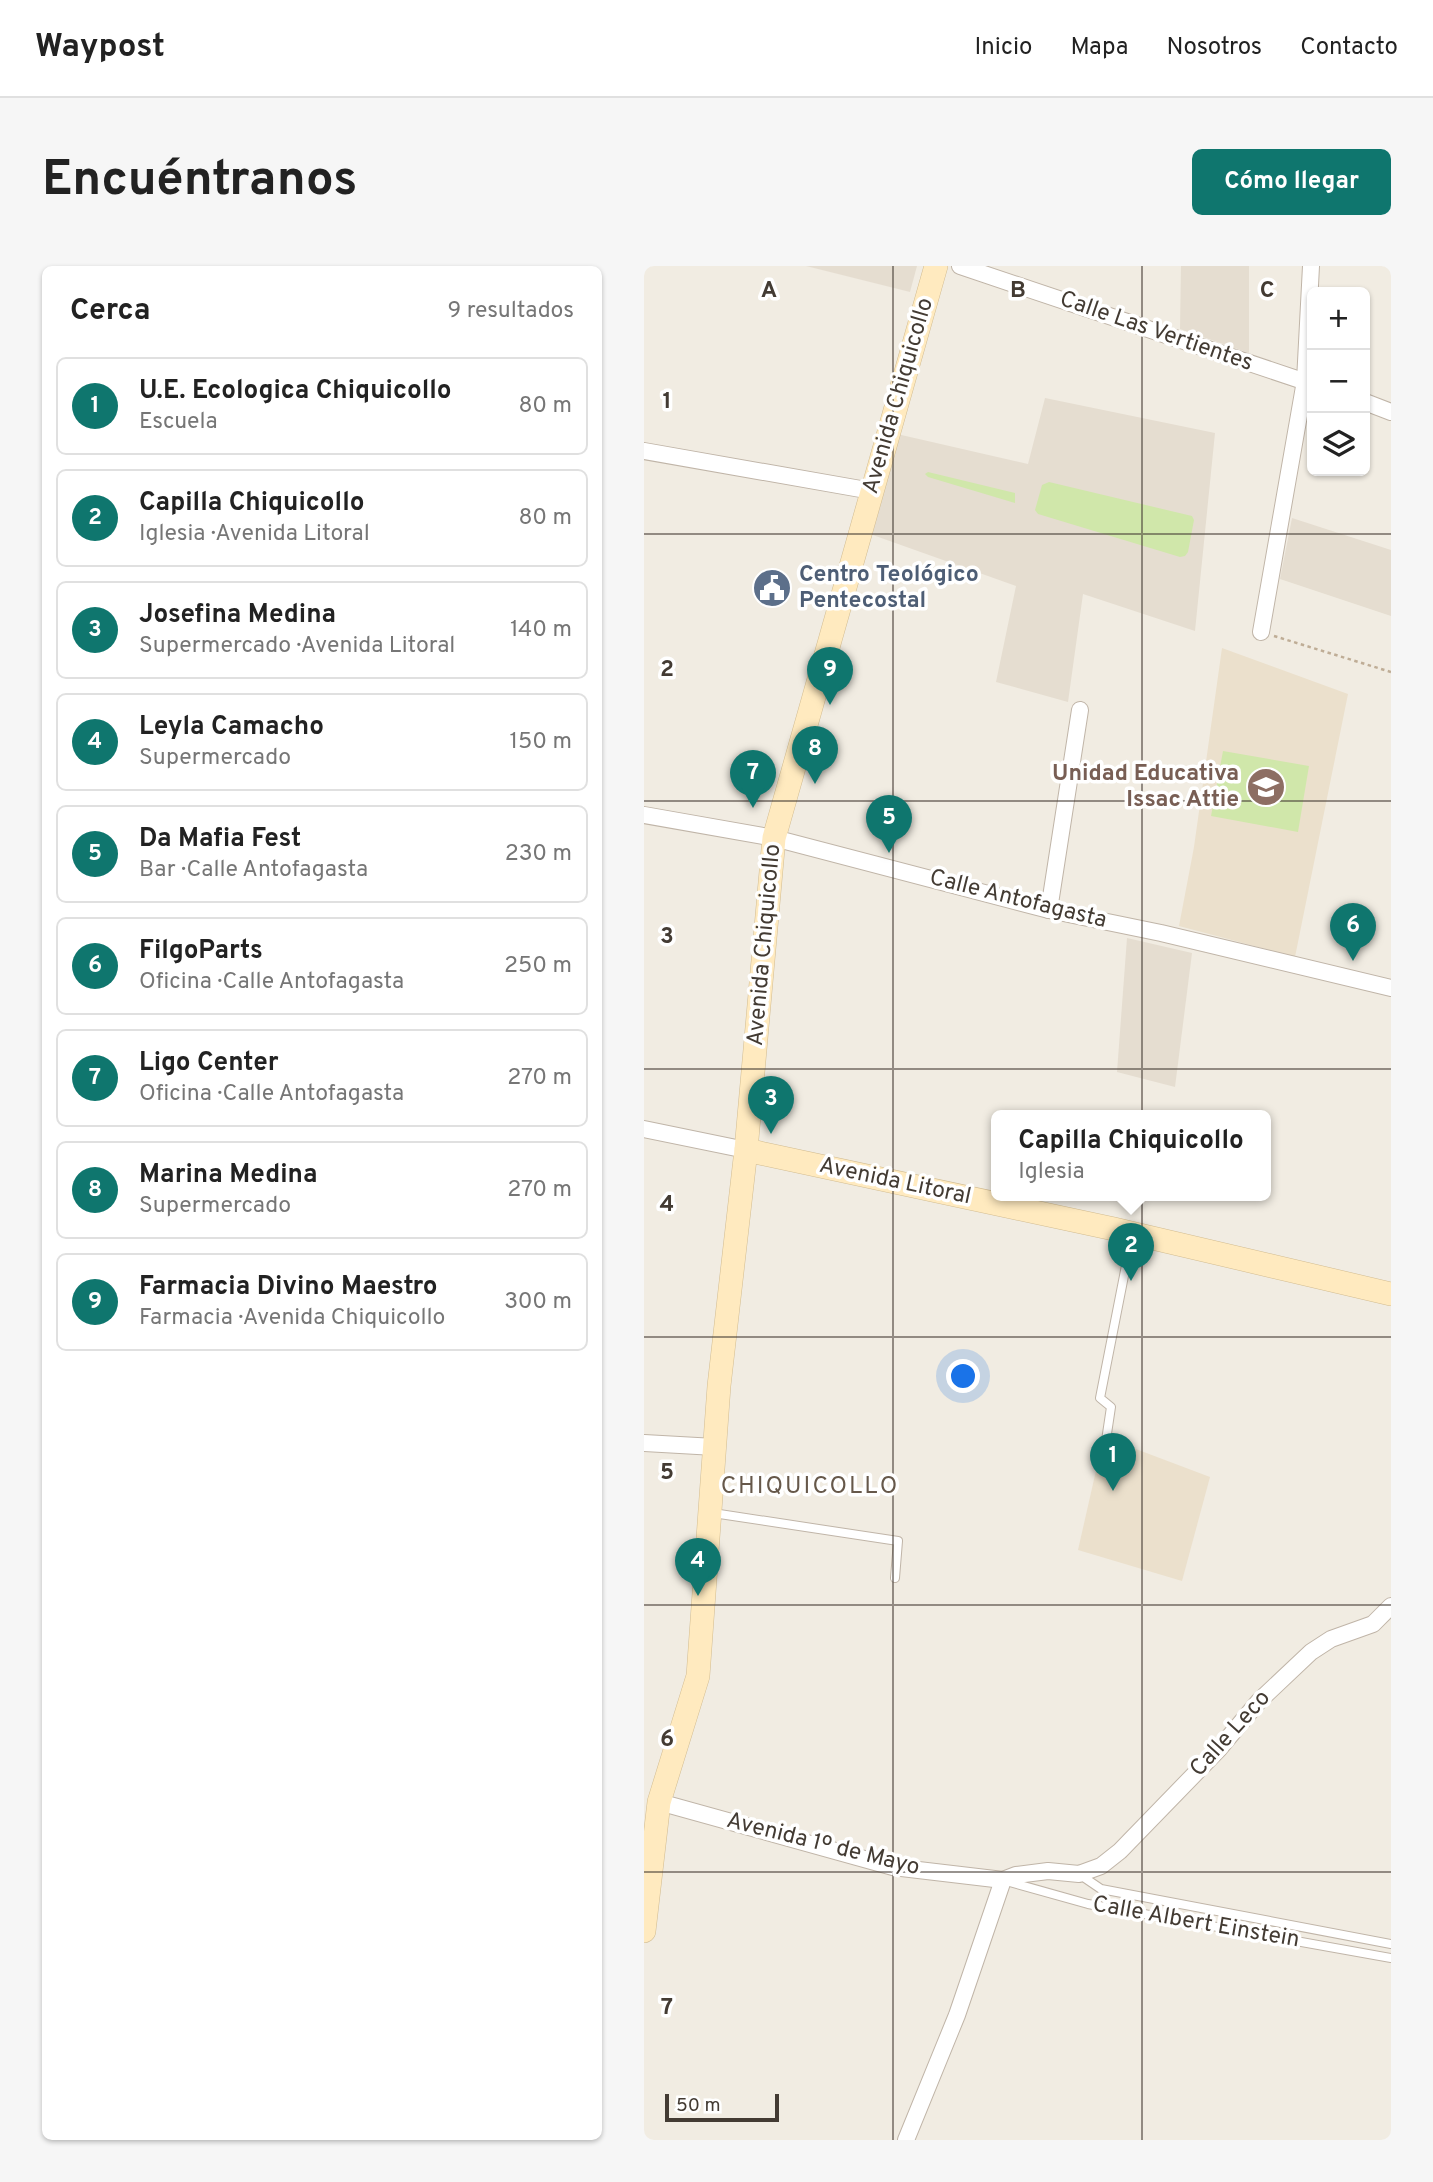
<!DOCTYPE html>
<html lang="es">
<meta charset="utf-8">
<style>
:root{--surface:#fff;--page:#f6f6f6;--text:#222;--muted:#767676;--line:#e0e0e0;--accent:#0f766e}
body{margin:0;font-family:Overpass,sans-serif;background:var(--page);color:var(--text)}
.controls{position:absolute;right:21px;top:21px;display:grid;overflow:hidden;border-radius:10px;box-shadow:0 2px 5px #0004}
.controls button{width:63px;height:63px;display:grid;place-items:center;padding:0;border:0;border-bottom:2px solid var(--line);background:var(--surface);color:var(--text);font:35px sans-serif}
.scale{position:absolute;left:21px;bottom:18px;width:114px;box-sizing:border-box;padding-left:7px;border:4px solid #433b33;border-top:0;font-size:19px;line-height:24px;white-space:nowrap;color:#433b33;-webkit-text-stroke:5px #fff;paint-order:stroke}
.you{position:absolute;left:320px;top:1111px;width:24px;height:24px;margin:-18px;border:5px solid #fff;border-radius:50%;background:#1a73e8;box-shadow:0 0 0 10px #1a73e833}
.badge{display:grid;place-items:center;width:46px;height:46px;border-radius:50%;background:var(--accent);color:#fff;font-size:23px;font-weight:700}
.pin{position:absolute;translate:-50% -58px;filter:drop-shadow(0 2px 4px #0008)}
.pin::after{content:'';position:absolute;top:37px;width:24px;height:21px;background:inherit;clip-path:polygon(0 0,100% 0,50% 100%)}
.popup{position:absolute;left:347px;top:844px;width:280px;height:91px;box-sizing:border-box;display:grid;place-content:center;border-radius:10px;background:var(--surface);filter:drop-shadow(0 2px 5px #0005);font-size:23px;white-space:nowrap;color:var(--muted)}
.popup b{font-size:26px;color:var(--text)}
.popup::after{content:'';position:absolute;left:50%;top:100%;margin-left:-14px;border:14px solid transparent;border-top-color:var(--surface)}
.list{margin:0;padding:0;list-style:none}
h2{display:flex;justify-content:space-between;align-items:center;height:91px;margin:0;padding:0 28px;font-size:30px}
h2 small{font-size:23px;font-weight:400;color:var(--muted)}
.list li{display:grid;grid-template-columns:46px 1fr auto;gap:21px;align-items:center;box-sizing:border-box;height:98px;margin:0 14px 14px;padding:0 14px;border:2px solid var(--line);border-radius:10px}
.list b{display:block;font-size:26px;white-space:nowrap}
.list p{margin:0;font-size:23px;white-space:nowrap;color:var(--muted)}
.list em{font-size:23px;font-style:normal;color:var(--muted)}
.icon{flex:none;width:38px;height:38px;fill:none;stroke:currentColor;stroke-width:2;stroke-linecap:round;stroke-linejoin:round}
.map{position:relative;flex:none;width:747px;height:1874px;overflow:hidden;border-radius:10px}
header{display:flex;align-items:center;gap:42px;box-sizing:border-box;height:98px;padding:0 35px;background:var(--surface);border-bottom:2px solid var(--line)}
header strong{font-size:33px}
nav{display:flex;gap:38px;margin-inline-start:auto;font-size:24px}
.intro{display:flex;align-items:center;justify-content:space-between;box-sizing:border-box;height:168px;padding:0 42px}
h1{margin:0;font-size:49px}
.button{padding:18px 32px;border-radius:10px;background:var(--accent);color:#fff;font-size:24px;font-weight:700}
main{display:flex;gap:42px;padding:0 42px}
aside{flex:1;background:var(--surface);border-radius:10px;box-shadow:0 2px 5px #0004}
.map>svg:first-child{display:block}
.residential{fill:#e5ddd0}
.education{fill:#ebe0cc}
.green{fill:#d0e7aa}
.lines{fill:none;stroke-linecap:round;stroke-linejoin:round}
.lane-casing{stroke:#c0b5a8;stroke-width:10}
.street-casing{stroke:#c0b5a8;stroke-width:18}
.secondary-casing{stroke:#d2bc91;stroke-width:24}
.path{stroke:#bfad96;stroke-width:2.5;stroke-dasharray:3.5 3.5;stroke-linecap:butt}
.lane{stroke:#fff;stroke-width:8}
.street{stroke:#fff;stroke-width:16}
.secondary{stroke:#ffeabf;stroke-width:23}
.grid{fill:none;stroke:#433b33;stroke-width:2;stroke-opacity:0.55}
.labels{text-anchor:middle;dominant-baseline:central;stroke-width:7;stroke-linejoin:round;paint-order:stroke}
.street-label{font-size:23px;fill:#433b33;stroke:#fff}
.service-label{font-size:23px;font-weight:bold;fill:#4e5e75;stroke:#fff;text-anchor:start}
.education-label{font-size:23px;font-weight:bold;fill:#785e54;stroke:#fff;text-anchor:end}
.neighbourhood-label{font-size:24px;letter-spacing:2px;fill:#66584a;stroke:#fff}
.grid-label{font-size:23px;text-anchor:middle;font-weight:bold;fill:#433b33;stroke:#fff;stroke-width:7;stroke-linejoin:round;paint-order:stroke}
</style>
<header>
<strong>Waypost</strong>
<nav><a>Inicio</a><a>Mapa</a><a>Nosotros</a><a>Contacto</a></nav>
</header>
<div class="intro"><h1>Encuéntranos</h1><a class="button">Cómo llegar</a></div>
<main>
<aside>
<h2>Cerca<small>9 resultados</small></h2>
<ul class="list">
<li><span class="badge">1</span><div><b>U.E. Ecologica Chiquicollo</b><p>Escuela</p></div><em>80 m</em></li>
<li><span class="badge">2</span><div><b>Capilla Chiquicollo</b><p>Iglesia · Avenida Litoral</p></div><em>80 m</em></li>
<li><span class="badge">3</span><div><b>Josefina Medina</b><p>Supermercado · Avenida Litoral</p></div><em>140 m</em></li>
<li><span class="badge">4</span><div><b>Leyla Camacho</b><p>Supermercado</p></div><em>150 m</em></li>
<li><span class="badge">5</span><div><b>Da Mafia Fest</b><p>Bar · Calle Antofagasta</p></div><em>230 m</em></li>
<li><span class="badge">6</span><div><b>FilgoParts</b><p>Oficina · Calle Antofagasta</p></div><em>250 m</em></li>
<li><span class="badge">7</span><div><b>Ligo Center</b><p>Oficina · Calle Antofagasta</p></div><em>270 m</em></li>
<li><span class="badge">8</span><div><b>Marina Medina</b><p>Supermercado</p></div><em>270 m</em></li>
<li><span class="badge">9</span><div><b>Farmacia Divino Maestro</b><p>Farmacia · Avenida Chiquicollo</p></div><em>300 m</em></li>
</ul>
</aside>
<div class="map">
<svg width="747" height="1874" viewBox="0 0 747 1874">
<rect width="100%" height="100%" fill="#f1ece2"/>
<g class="residential">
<polygon points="162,0 273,0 266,26"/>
<polygon points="537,0 605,0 605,87 536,63"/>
<polygon points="401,132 571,167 551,365 439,328 424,436 352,416 372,320 226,268 253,168 384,198"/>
<polygon points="648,252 747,284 747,350 636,313"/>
<polygon points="483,672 548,687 531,821 473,806"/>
</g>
<g class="education">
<polygon points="578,382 704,428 651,691 535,660 550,581"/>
<polygon points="468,1174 566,1211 538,1315 434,1284 456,1187"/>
</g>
<g class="green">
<polygon points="284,206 371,227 371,237 284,211 281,208"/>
<polygon points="405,216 548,250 550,254 544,286 541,290 536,291 394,248 391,244 398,219"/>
<polygon points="579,485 665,500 654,566 567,550"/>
</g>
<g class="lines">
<defs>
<g id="lane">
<polyline points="461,1181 467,1141 456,1132 488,969"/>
<polyline points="69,1247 254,1275 251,1312"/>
<polyline points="435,1608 457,1623 747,1678"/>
<polyline points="362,1615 444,1638 747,1692"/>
</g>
<g id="street">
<polyline points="316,0 668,118"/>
<polyline points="721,136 747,146"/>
<polyline points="0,185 228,225"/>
<polyline points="617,366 661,115 667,0"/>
<polyline points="0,549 130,572 405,644 517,667 747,722"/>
<polyline points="405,644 436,444"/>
<polyline points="0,863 102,884"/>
<polyline points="0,1177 71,1181"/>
<polyline points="15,1536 249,1601 359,1614"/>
<polyline points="262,1874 313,1749 359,1614 372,1609 404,1605 435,1608 457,1600 476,1585 575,1483 615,1435 667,1386 687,1373 729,1358 747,1340"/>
</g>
<g id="secondary">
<polyline points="102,884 470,963 747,1028"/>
<polyline points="0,1665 15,1536 54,1410 75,1120 102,884 130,572 292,0"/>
</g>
</defs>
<use href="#lane" class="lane-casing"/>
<use href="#street" class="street-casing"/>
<use href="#secondary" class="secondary-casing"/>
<polyline class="path" points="630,370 747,406"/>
<use href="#lane" class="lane"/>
<use href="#street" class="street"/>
<use href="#secondary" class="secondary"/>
</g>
<path class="grid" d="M249,0V1874M498,0V1874M0,268H747M0,535H747M0,803H747M0,1071H747M0,1339H747M0,1606H747"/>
<defs>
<symbol id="civic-disc" viewBox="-11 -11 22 22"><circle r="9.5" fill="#5c6f8a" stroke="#fff"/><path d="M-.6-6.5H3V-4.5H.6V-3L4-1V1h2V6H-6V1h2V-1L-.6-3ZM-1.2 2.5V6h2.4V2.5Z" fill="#fff"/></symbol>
<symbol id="school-disc" viewBox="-11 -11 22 22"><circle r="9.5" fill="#8d6e63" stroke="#fff"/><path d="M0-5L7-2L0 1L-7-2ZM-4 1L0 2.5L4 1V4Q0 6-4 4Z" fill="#fff"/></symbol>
</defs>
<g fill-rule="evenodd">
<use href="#civic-disc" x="106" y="300" width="44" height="44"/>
<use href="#school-disc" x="600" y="499" width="44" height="44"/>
</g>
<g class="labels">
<g class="street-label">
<text transform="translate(512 66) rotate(19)">Calle Las Vertientes</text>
<text transform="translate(255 130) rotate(-74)">Avenida Chiquicollo</text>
<text transform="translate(374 634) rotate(14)">Calle Antofagasta</text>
<text transform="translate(121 679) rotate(-85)">Avenida Chiquicollo</text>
<text transform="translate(251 916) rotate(12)">Avenida Litoral</text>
<text transform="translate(587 1468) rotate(-48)">Calle Leco</text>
<text transform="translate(179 1579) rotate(14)">Avenida 1º de Mayo</text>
<text transform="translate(552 1657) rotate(10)">Calle Albert Einstein</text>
</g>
<g class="service-label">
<text x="155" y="309">Centro Teológico<tspan x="155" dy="26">Pentecostal</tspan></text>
</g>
<g class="education-label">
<text x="595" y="508">Unidad Educativa<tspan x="595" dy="26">Issac Attie</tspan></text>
</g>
<g class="neighbourhood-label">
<text x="166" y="1221">CHIQUICOLLO</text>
</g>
</g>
<g class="grid-label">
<text x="125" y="31">A</text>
<text x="374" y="31">B</text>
<text x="623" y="31">C</text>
<text x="23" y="142">1</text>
<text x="23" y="410">2</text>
<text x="23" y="677">3</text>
<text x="23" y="945">4</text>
<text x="23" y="1213">5</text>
<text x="23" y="1480">6</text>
<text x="23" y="1748">7</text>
</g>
</svg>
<div class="controls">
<button>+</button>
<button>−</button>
<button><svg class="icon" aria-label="layers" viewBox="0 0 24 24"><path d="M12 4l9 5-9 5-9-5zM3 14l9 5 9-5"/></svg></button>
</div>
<div class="scale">50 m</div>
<div class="you"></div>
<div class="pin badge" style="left:469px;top:1225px">1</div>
<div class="pin badge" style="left:487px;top:1015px">2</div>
<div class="popup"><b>Capilla Chiquicollo</b>Iglesia</div>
<div class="pin badge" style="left:127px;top:868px">3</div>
<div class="pin badge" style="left:54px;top:1330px">4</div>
<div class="pin badge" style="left:245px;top:587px">5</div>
<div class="pin badge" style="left:709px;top:695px">6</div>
<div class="pin badge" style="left:109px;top:542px">7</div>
<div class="pin badge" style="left:171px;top:518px">8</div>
<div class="pin badge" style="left:186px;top:439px">9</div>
</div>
</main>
